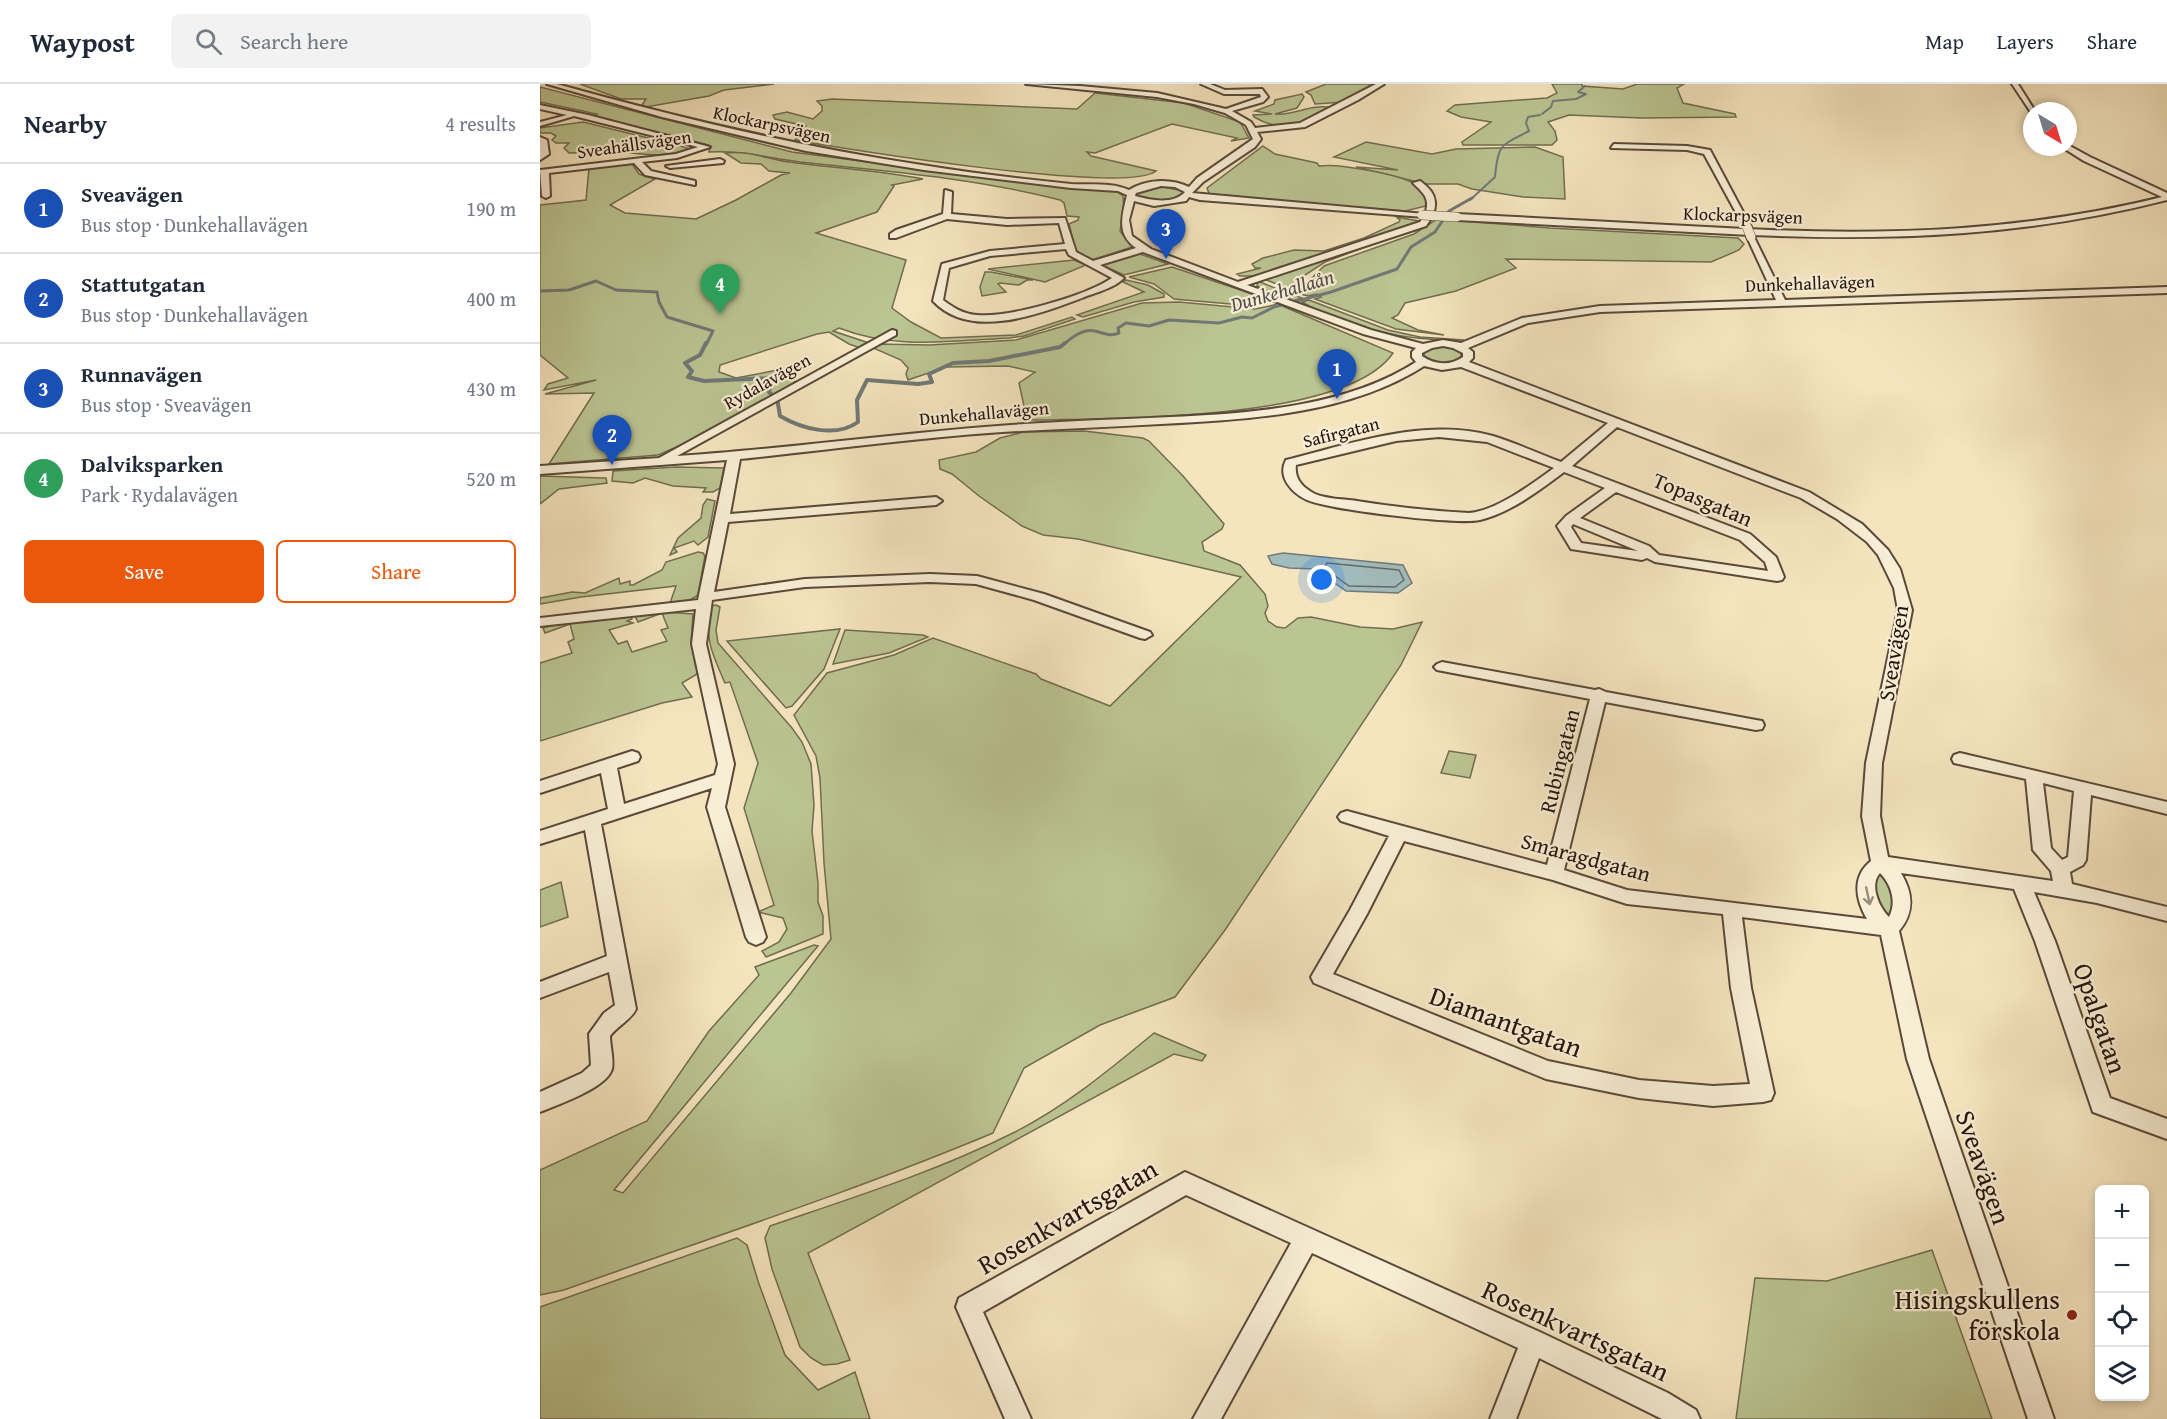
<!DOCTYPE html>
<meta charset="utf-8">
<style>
:root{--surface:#fff;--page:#f2f2f3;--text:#1f2937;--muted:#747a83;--line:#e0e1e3;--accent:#ea580c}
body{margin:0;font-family:"Gentium Book Plus",serif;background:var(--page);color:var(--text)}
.controls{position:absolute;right:18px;bottom:18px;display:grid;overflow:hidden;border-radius:9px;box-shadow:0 3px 9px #0003}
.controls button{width:54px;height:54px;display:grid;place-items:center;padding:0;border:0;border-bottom:2px solid var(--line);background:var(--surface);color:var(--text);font:30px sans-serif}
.compass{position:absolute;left:1483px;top:18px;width:54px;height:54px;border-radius:50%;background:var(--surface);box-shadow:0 3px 9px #0003;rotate:142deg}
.you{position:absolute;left:782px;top:496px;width:21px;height:21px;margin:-15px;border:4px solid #fff;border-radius:50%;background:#1a73e8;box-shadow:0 0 0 9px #1a73e833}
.badge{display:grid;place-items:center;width:39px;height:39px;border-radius:50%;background:var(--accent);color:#fff;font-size:20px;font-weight:700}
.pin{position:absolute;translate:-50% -50px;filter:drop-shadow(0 2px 3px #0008)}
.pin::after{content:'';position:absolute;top:32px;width:21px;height:18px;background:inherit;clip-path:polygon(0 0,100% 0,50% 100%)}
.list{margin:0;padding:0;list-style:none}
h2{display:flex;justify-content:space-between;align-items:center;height:78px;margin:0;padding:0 24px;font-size:26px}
h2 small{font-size:20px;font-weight:400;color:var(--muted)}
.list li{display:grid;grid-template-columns:39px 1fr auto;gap:18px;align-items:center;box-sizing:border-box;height:90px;padding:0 24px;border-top:2px solid var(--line)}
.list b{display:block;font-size:22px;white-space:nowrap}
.list p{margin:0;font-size:20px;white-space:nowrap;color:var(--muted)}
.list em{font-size:20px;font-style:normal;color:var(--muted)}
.actions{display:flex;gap:12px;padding:18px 24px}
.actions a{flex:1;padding:14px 0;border:2px solid var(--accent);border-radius:9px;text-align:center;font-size:21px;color:var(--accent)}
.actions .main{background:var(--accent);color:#fff}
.icon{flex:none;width:33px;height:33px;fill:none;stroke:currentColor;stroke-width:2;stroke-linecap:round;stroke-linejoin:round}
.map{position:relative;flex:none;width:1627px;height:1335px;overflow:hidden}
header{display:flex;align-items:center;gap:36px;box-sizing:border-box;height:84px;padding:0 30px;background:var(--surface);border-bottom:2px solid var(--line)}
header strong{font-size:28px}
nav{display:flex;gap:33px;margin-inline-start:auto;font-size:21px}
.search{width:420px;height:54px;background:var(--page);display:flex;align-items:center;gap:15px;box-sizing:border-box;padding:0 21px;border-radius:9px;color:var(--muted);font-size:22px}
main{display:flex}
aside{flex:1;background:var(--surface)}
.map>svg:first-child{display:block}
.green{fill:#bbc592;stroke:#716d50;stroke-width:1.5}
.water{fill:#a2bcbd;stroke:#717977;stroke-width:1.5}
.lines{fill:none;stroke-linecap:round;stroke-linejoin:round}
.shore{stroke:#646865;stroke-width:1.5}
.stream-far2{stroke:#717977;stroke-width:2}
.stream-far1{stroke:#717977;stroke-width:3}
.stream{stroke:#717977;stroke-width:4}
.minor-casing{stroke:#5a493a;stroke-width:4}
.minor{fill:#f8eed5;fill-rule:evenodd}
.minor-bridge-casing{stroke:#5a493a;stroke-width:10;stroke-linecap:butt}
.minor-bridge{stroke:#f8eed5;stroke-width:9}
.oneway{stroke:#9a8c7b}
.poi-dot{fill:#8f2418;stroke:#f8eed5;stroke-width:2}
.labels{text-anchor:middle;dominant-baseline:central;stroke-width:4.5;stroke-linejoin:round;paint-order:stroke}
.far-street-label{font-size:18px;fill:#27150d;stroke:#f8eed5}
.far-water-label{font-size:20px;font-style:italic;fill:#524f4b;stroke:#f8eed5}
.street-label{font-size:22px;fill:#27150d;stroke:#f8eed5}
.near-street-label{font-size:27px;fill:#27150d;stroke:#f8eed5}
.near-poi-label{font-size:27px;fill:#27150d;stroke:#f8eed5;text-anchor:end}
</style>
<header>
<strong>Waypost</strong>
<div class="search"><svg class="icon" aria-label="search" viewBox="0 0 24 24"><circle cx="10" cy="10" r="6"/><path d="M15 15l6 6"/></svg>Search here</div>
<nav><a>Map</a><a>Layers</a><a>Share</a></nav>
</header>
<main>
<aside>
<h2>Nearby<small>4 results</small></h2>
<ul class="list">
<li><span class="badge" style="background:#1a4fb4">1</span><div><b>Sveavägen</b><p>Bus stop · Dunkehallavägen</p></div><em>190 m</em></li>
<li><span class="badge" style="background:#1a4fb4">2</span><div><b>Stattutgatan</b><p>Bus stop · Dunkehallavägen</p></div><em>400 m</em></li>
<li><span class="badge" style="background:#1a4fb4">3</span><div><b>Runnavägen</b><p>Bus stop · Sveavägen</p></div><em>430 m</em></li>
<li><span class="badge" style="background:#2e9e5b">4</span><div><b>Dalviksparken</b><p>Park · Rydalavägen</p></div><em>520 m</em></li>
</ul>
<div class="actions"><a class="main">Save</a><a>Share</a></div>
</aside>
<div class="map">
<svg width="1627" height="1335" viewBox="0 0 1627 1335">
<rect width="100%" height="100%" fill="#f5e5bf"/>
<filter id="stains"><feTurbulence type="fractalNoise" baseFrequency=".00333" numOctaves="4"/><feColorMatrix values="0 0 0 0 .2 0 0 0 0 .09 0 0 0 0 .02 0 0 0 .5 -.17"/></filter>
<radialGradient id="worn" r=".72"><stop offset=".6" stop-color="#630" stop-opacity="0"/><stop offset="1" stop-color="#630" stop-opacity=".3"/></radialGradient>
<g class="green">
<polygon points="40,0 234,0 184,6 169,12 106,23 102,21 106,15 81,15"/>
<polygon points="786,0 832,0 805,18 775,20 771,11 766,8"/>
<polygon points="1012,0 1042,0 1042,2 1083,5 1097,0 1144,0 1137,4 1143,19 1195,30 1196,33 1102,34 1029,31 1008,38 1015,47 1017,56 1012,61 923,61 922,58 951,38 921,33 907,27 915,21 1007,14 1017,9"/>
<path d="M0,3L252,68L434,92L576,107L583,112L584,128L580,147L592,163L552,176L536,169L529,140L538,136L539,133L527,132L524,119L520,116C435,94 346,87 260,78C229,74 200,66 169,68L170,63L168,61L53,32L57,30L0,18Z"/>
<path d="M555,9L644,19L700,38L709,54L691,57L697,54L632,40L555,69L547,68L551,72L616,87C588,111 305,65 255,56L258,52L240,47L244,44L256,45L265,42L235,35L233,31L247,28L273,35L282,27V22L277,17L292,15L537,25Z"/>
<path d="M762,10L764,13L757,24L735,30C755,32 771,19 791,24C763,38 744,51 714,33L713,31L732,30L715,27L734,20L735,16Z"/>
<path d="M43,38L137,61L150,65C137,77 90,68 72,67C58,66 43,69 29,69L24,64L29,59H16L12,56L16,52L11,49H0V44Z"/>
<polygon points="826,58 892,70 916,65 995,63 1023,73 1025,115 983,113 932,105 918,100 886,100 816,83 858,86 794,73"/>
<path d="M723,62L735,70L777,79L779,82C798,79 868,91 881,104C885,108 888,116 890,121L865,127L670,112L667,104Z"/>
<path d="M185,69C206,66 228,75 249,78C294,84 338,86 383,95L352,101L354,102L337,128L276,149L366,176L352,224L371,238L401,254L476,251L532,233L535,235L484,252L469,254C410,257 355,266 299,244L293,247L329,259L320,264L309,260L289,248L277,250L180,281L179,288L196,294L238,286L256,298L162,352L118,371L9,380L54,309L5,310L56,296L4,306L8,300L28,294L0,271V121L46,116L49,84L88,80H92L99,90L115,95L70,121L85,129L156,135L196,116L241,91L250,89L229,87L221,80L201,79Z"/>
<path d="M619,102L643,107V110C630,119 609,119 596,111L598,107Z"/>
<polygon points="856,133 879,137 879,139 718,192 700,192 697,190 721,184 715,184 712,180 723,174 754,166 784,167 824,154 859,138 860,136"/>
<polygon points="897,135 1010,144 1198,154 1204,160 1199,166 1171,178 966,175 976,184 916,207 865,219 858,231 852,234 878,246 904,251 856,245 775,215 781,213 777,210 768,212 757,209 784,182 874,150"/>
<polygon points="876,144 785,178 765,191 752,206 724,195"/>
<polygon points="600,170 628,180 584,191 562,181 582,173"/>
<polygon points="534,176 546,181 505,198 448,185"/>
<polygon points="632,183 724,214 732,209 717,202 718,197 747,209 730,218 713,222 634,215 614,200 589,193"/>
<polygon points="445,188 451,188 493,196 487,196 479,201 460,199 458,200 466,208 442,212 440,203"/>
<polygon points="586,196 608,201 624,210 624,213 594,218 543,233 537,231 604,208 583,198"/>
<path d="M753,211L762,214L740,221L853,269C807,337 578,334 499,336H487L479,299L495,288L468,282L406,283L368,296L366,290L368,284L361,276L331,263L337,260L389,261L476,256L602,219L639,218L715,225L734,221Z"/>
<path d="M769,216L848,246L880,253L924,256C871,258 808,245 762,218Z"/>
<path d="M899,262L912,263L921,268V273C910,281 895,280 884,272V267Z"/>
<path d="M544,347L603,354L609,357L643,392L684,440L682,445L662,458L664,467L700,481L725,510L728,522L725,529L728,537L737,543L745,544L758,534L771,533L820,543L853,545L882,538L861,581L685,846L635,913L560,941L484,984L453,1049C312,1108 167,1155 24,1206L0,1211V1086L107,1037L169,947L219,891L215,883L274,861L278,862L74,1106L83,1109L251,909L291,855L284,779L280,694L276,672L254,631L287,589L354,571L393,554L496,590L501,595L570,622L701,493L538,455L503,451L482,442L439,412L412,390L400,385L399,376L436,368L460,354L484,348Z"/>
<polygon points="136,383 184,384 180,404 173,408 163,408 166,404 133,402 105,394 93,399 72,397 73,387"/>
<polygon points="0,392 63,394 66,394 67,399 19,405 0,420"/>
<polygon points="167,415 175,417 168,453 158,461 154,457 134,464 137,468 130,471 138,454 161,434 163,421"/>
<polygon points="158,468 163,469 165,472 158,511 147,518 130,519 136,502 41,513 0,520 0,514 32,508 45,509 79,494 80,500 90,497 90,501 93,501 122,486 126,478"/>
<path d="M176,521L180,523L176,546L178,559L252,644L262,658L271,680L274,721L272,747L278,799V818L283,832V850L226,873L222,867L239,858L247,845L243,834L218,828L234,821L204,724L218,679L190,598L185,599C171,568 166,557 169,522Z"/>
<polygon points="124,528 153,530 151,558 159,584 157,590 142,599 152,613 122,619 0,657 0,579 32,569 28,558 34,555 30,540 5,549 3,544 14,541 91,532 92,535 87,537 93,539 69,546 78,560 87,557 92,568 127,557 121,546 128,544 122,529 98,538 95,532"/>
<polygon points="300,545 284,585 252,622 246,624 187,557"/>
<polygon points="305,546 383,551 388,553 349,569 293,580"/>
<polygon points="909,667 936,671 930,694 901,689"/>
<polygon points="1340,789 1351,797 1356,825 1349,834 1337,824 1333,795"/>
<polygon points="21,798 28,833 0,843 0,806"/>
<path d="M614,949L666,971L662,977L634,970L268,1169L310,1276L297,1280L283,1281L271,1274L260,1263L232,1185L225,1154L230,1142C312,1114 395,1088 473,1049C525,1023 569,986 614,949Z"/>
<polygon points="197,1154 207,1161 219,1200 245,1271 278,1306 315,1288 330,1335 0,1335 0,1223"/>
<polygon points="1392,1166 1452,1335 1196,1335 1215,1194 1287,1197"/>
</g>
<polygon class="water" points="743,469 863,481 872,499 858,509 806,507 775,485 749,484 732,480 728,472"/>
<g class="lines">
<polygon class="shore" points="787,479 859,486 864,496 855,503 809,502 784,484"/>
<g class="stream-far2">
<polyline points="1002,30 1011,23 1013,17 1036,15 1046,10 1038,8 1045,2"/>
<path d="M930,116L955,93C958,60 960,62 989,47L986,39L988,33L1000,31"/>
</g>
<g class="stream-far1">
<polyline points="0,207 29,206 56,197 76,206 117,208 119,218 127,233 173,247 166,261"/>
<path d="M523,261C531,254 543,244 555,247C564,249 569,253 579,249L578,244L586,239L609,242L629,236L679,239L702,233L712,234L734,223L791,208L857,185L871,163L895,148L909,127L932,114"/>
</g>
<g class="stream">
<polyline points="166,259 160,271 145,279 152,287 148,293 164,297 232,294 229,308 231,310"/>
<path d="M237,314L240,332C262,345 296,354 318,338L317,316L327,296L378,300L392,298L389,290L413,279L449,277L520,263L525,259"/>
</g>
<defs>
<g id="minor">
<path d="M7,0H17C139,34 256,62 382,81C431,89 481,95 531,100C550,101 572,98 589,106C607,95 631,94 649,103L657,94L713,55L706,41L685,29L654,20L617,13L486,0L540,2L617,9L686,25L721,13L720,10H684L661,0H670L685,6L722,5L728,13L723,18L692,27L711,38L715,44L760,39L836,0H844L818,16L765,43L717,48L721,55L715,63L663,98L652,109L885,130C891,114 883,109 873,99L880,97C899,110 899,124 886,142L707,201L831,246L883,260L903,256L921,259L982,234L1060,222L1236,216L1207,153L1210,151L917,136L913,133L917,130L1205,145L1164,70L1147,66L1071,64L1074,60L1147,62L1170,66L1211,143L1208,145C1349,152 1484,147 1622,113L1544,77L1525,65L1528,61L1550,73L1627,109V116C1486,152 1357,157 1213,151L1245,216L1627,203V209L1060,228L988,239L928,264L933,268V274L929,278L1269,408L1322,440L1348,466L1360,485L1372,526L1342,679L1340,732L1348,773L1513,797L1511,787L1493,766L1486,695L1414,679L1412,675L1414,671L1420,669L1627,718V730L1551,711L1546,776L1543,781L1530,788L1532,800L1627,823V837L1557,819L1494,808L1515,857L1570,1014L1627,1035V1055L1553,1028L1495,857L1474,805L1361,789C1373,809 1375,828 1359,847L1389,975L1514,1335H1488L1367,975L1341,851L1202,833L1211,904L1234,1009L1231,1016L1223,1018L1173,1022L1099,1014L1006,995L774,899L771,893L810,826L849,752L801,737L798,733L801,729L807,727L1007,781L1050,615L897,586L894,583L897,580L902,578L1055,606L1059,605L1066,608L1216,636L1222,637L1224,641L1222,645L1216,646L1065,618L1024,786L1087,806L1327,835C1315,815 1312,792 1331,777L1322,732L1326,679L1358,526L1354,504L1338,471L1327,458L1297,435L1261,414L1077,343L1032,382L1210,450L1236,473L1244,493L1242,496L1237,497L1115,478L1107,474L1102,476L1031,465L1017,442L1026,432L1065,404L1024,388C1000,406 970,429 940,436C915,441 792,426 767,416C752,409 737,393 746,376C810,360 886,333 953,352C976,359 999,370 1021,378L1068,339L921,283L902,286L884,282C810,330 707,336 621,340C568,343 515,345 462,348C374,354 287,366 200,375L190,430L396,413L402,417L396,421L188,438L174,508L265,495L390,490L437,492L504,510L610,548L612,551L605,555L600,554L494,516L436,500L390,498L265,503L172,516L166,560L194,680L185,723L226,853L223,858L216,861L209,858L206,853L167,723L172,704L61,740L96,925C91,936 77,942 70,952C70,962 74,976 72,985C67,1004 17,1021 0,1028V1008L42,989L51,981L49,950L64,929L75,921L69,888L0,914V898L67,872L45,746L0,760V747L68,725L61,689L0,709V697L92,667L98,669L100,673L98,677L77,684L84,720L175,691L178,680L152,560L156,525L0,542V534L158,516L187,376L0,390V382L119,374L352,246L356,247V251L137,372C244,365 351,350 458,342C516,337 573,336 631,333C712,329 806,323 876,278L872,273V268L876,264L823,250L603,168L560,181L584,194C573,205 556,208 542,214C499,230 431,257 393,217L402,180L450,167L525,160L519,139L467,141L407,135L356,154H350V150L356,146L403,130L405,106L412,108L411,130L467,135L525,134L536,168L553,177L596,164C576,150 582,132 587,111L578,107L531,104L384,86L266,67L122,33ZM621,102L635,103L645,108C633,121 610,116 595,112L596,109ZM649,113L660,116L884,133L880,138L698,198L611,165L592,152L589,136L594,117L614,122L646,117ZM526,165L529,171L572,194C546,212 468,234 437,231C423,230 414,224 403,216L409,184L450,172ZM903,262L913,264L923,269V273C910,282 895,281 882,272V269L892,264ZM899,353L947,358L1014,384C992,400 956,427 929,429C892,427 854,423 817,417C803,415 788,415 775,410C763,404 754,395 756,381L856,357ZM1076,408L1200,456L1225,478L1228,487L1119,471L1109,462L1040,434ZM1033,440L1098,467L1041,459L1031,443ZM1503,699L1534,707L1528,773L1522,776L1511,764ZM864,757L1013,796L1087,820L1183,830L1191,904L1210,1000L1173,1002L1099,996L1008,977L793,890L827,830ZM1340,789C1351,800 1357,818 1349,833C1339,823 1329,801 1340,789Z"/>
<polygon points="1472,0 1478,0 1495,27 1492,27 1492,30"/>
<polygon points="0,21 48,31 170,63 137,74 102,78 111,87 155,97 155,101 105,91 94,79 9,89 10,112 6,114 2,112 0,86 136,70 158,63 34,32 0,42 0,38 27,31 0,25"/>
<polygon points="0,53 7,56 9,70 0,76"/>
<polygon points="180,75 184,77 183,79 130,84 126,82"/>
<polygon points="645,1088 1002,1249 1128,1309 1156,1326 1160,1335 1122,1335 999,1274 976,1335 950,1335 978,1264 772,1169 681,1335 653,1335 751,1159 646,1111 443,1228 491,1335 465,1335 416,1223 419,1214"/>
</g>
</defs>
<use href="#minor" class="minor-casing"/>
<use href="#minor" class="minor"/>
<defs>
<g id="minor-bridge">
<polyline points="882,131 917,133"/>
<polyline points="1207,143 1211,153"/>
</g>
</defs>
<use href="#minor-bridge" class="minor-bridge-casing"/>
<use href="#minor-bridge" class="minor-bridge"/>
</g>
<defs><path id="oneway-shaft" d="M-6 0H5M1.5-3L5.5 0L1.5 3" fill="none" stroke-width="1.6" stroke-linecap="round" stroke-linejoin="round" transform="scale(1.5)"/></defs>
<use class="oneway" href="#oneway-shaft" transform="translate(1328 812) rotate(78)"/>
<circle class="poi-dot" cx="1532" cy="1231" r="6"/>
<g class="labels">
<g class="far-street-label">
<text transform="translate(232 40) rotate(12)">Klockarpsvägen</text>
<text transform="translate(94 60) rotate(-8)">Sveahällsvägen</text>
<text transform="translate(1203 131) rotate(2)">Klockarpsvägen</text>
<text transform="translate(1270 199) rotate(-2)">Dunkehallavägen</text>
<text transform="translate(227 297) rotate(-29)">Rydalavägen</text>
<text transform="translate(444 329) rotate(-5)">Dunkehallavägen</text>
<text transform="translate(801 348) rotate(-14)">Safirgatan</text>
</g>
<g class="far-water-label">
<text transform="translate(742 206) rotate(-16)">Dunkehallaån</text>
</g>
<g class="street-label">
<text transform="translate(1163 415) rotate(23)">Topasgatan</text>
<text transform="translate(1353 569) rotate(-81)">Sveavägen</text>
<text transform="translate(1019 677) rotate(-76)">Rubingatan</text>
<text transform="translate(1046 773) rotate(15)">Smaragdgatan</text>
</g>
<g class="near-street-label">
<text transform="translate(1561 934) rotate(71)">Opalgatan</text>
<text transform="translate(966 937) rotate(20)">Diamantgatan</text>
<text transform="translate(1444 1083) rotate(71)">Sveavägen</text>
<text transform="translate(527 1132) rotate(-30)">Rosenkvartsgatan</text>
<text transform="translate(1036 1246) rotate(25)">Rosenkvartsgatan</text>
</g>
<g class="near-poi-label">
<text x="1520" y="1215">Hisingskullens<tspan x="1520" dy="31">förskola</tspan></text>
</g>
</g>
<rect width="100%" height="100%" filter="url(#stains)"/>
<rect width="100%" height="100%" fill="url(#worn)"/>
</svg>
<div class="controls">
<button>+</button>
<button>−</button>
<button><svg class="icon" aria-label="locate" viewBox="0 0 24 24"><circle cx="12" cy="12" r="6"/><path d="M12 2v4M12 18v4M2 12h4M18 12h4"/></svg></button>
<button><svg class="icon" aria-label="layers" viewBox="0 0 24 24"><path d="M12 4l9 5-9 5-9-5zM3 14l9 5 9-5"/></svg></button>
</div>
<svg class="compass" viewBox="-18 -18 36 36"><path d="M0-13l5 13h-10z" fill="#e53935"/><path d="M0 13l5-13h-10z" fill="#747a83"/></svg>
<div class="you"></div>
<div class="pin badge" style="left:797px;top:315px;background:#1a4fb4">1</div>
<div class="pin badge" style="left:72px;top:381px;background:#1a4fb4">2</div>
<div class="pin badge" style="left:626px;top:175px;background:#1a4fb4">3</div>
<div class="pin badge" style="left:180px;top:230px;background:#2e9e5b">4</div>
</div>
</main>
